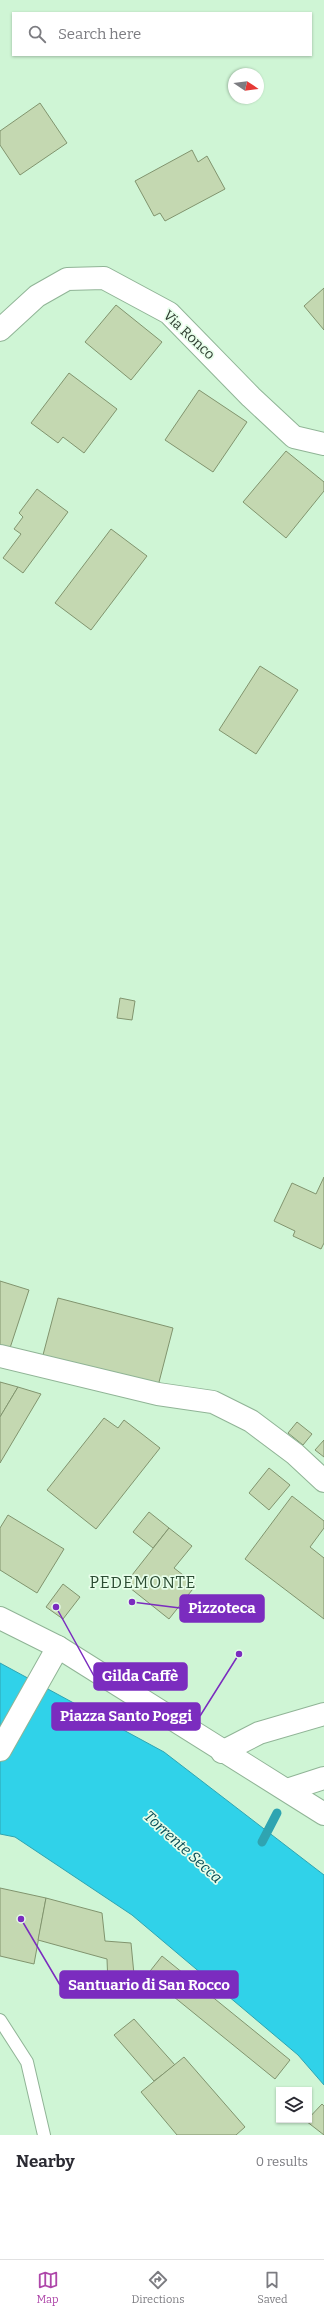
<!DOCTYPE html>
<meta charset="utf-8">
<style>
:root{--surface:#fff;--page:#f2f2f3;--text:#2b2b33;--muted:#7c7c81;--line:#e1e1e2;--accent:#ae46a9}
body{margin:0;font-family:Bitter,serif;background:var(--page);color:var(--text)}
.controls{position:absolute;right:12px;bottom:12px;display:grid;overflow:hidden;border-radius:0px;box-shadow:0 1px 3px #0004}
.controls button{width:36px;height:36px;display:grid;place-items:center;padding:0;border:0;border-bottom:1px solid var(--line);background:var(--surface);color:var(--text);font:20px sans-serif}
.compass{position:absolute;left:228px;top:68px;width:36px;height:36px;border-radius:50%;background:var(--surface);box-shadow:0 1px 3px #0004;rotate:103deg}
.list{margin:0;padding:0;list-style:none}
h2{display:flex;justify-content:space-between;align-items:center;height:52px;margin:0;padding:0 16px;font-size:17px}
h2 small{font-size:13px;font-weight:400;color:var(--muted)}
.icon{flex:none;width:22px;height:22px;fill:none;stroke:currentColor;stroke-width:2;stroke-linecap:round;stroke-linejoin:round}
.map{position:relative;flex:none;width:324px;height:2135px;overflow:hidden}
.search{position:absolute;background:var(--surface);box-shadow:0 1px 3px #0004;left:12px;right:12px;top:12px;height:44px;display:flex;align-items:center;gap:10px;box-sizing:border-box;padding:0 14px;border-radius:0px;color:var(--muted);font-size:15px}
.sheet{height:124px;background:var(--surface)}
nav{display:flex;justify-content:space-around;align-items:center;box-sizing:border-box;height:56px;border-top:1px solid var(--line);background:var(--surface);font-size:11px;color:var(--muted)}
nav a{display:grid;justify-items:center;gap:2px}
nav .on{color:var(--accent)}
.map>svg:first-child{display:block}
.water{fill:#30d2e9;stroke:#2fa4b1}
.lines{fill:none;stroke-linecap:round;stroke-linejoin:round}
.stream{stroke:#2fa4b1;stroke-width:9}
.building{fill:#c4d8b1;stroke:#81946e}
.lane-casing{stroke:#90b496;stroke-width:14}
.street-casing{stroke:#90b496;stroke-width:24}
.secondary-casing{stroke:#90b496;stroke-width:24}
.lane{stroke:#fff;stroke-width:12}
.street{stroke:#fff;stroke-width:22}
.secondary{stroke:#fff;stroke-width:22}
.labels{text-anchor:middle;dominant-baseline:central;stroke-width:3.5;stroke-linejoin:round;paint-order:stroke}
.street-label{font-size:14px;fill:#2c3a2e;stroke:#e7feea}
.water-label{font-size:15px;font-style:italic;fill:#094d57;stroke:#e7feea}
.quarter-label{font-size:16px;letter-spacing:1px;fill:#2b4b32;stroke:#e7feea}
.leader{fill:none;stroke:#7b2cbf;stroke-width:1.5}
.callout-dot{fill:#7b2cbf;stroke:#e7feea;stroke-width:1.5}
.callout{fill:#7b2cbf;stroke:#7b2cbf;stroke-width:1.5}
.callout-label{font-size:15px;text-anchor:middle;font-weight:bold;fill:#fff}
</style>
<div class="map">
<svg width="324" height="2135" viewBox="0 0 324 2135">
<rect width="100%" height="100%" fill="#cff5d5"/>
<polygon class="water" points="0,1663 164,1752 324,1875 324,2085 298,2055 132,1915 15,1837 0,1834"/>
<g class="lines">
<polyline class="stream" points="262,1842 277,1813"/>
</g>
<g class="building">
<polygon points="40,103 67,143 20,175 0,145 0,131"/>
<polygon points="192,150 198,162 207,156 225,189 165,221 160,213 154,216 135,181"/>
<polygon points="324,288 324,330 304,306"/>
<polygon points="116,305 162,342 131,380 85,342"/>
<polygon points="69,373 117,409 84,453 63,437 58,443 31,423"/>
<polygon points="199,390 247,422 213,472 165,440"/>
<polygon points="286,451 324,482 324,491 286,538 243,502"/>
<polygon points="37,489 68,512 23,573 3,558 21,534 14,529 23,517 19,513"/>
<polygon points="111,529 147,556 91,630 55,603"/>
<polygon points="260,666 298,690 256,754 219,730"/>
<polygon points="120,998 135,1001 132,1020 117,1018"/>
<polygon points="324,1177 324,1243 321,1249 293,1236 295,1231 274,1221 292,1183 316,1194"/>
<polygon points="0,1281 29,1290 10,1348 0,1345"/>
<polygon points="58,1298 173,1328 158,1386 43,1355"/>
<polygon points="0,1382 18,1387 0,1417"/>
<polygon points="18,1387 41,1394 0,1463 0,1417"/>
<polygon points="104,1418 118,1428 124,1420 160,1448 96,1529 47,1490"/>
<polygon points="297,1422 312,1434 303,1445 288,1433"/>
<polygon points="324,1440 324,1457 315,1450"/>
<polygon points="269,1468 290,1485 269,1510 249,1493"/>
<polygon points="292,1496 324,1521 324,1528 310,1547 324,1558 324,1619 245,1559"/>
<polygon points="149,1512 169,1528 153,1548 133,1532"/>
<polygon points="8,1515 64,1549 37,1593 0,1570 0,1528"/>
<polygon points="169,1528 192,1546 174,1568 196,1585 169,1619 125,1584"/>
<polygon points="63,1584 80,1597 63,1619 46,1607"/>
<polygon points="0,1888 46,1898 34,1964 0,1956"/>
<polygon points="46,1898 102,1913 105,1941 131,1943 135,1985 108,1985 107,1959 38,1940"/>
<polygon points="162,1956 290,2060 275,2079 147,1975"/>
<polygon points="134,2019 175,2065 154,2081 114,2035"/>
<polygon points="184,2057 245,2127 236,2135 177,2135 141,2092"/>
<polygon points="322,2104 324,2106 324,2135 306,2121"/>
</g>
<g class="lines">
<defs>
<polyline id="lane" points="0,2020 27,2062 44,2135"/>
<g id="street">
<polyline points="0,330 37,296 67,279 104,278 169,313 251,397 294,437 324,444"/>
<polyline points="0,1356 158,1394 213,1402 251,1421 295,1454 324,1481"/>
<polyline points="0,1750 58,1647"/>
<polyline points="222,1752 259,1733 324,1714"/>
<polyline points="287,1790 324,1778"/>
</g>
<polyline id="secondary" points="0,1618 58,1647 324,1814"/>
</defs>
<use href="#lane" class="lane-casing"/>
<use href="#street" class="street-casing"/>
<use href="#secondary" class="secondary-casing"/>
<use href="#lane" class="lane"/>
<use href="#street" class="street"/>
<use href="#secondary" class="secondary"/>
</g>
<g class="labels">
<g class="street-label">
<text transform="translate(189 335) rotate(43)">Via Ronco</text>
</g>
<g class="water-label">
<text transform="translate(183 1847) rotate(42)">Torrente Secca</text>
</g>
<g class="quarter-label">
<text x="143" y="1582">PEDEMONTE</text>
</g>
</g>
<path class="leader" d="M132 1602L180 1608M56 1607L94 1676M239 1654L200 1716M21 1919L60 1985"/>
<g class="callout-dot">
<circle cx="132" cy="1602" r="4"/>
<circle cx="56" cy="1607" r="4"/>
<circle cx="239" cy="1654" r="4"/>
<circle cx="21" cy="1919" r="4"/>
</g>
<g class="callout">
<rect x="180" y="1595" width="84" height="27" rx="4"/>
<rect x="94" y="1663" width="93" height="27" rx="4"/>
<rect x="52" y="1703" width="148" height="27" rx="4"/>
<rect x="60" y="1971" width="178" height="27" rx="4"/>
</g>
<g class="callout-label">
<text x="222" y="1613">Pizzoteca</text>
<text x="140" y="1681">Gilda Caffè</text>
<text x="126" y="1721">Piazza Santo Poggi</text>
<text x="149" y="1990">Santuario di San Rocco</text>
</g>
</svg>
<div class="controls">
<button><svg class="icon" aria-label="layers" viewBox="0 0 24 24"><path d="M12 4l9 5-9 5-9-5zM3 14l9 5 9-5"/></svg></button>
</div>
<svg class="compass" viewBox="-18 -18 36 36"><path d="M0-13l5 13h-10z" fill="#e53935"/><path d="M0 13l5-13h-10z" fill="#7c7c81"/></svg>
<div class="search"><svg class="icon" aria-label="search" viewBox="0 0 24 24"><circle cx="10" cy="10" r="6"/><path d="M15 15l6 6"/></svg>Search here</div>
</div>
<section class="sheet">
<h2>Nearby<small>0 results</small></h2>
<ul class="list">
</ul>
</section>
<nav>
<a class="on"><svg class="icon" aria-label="map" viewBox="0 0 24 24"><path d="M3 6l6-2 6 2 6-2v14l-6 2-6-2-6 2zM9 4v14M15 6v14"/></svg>Map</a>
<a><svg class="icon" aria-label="directions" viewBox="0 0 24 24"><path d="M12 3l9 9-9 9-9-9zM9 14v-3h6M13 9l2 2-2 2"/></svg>Directions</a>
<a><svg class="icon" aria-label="saved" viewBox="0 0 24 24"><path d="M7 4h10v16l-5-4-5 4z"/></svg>Saved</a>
</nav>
